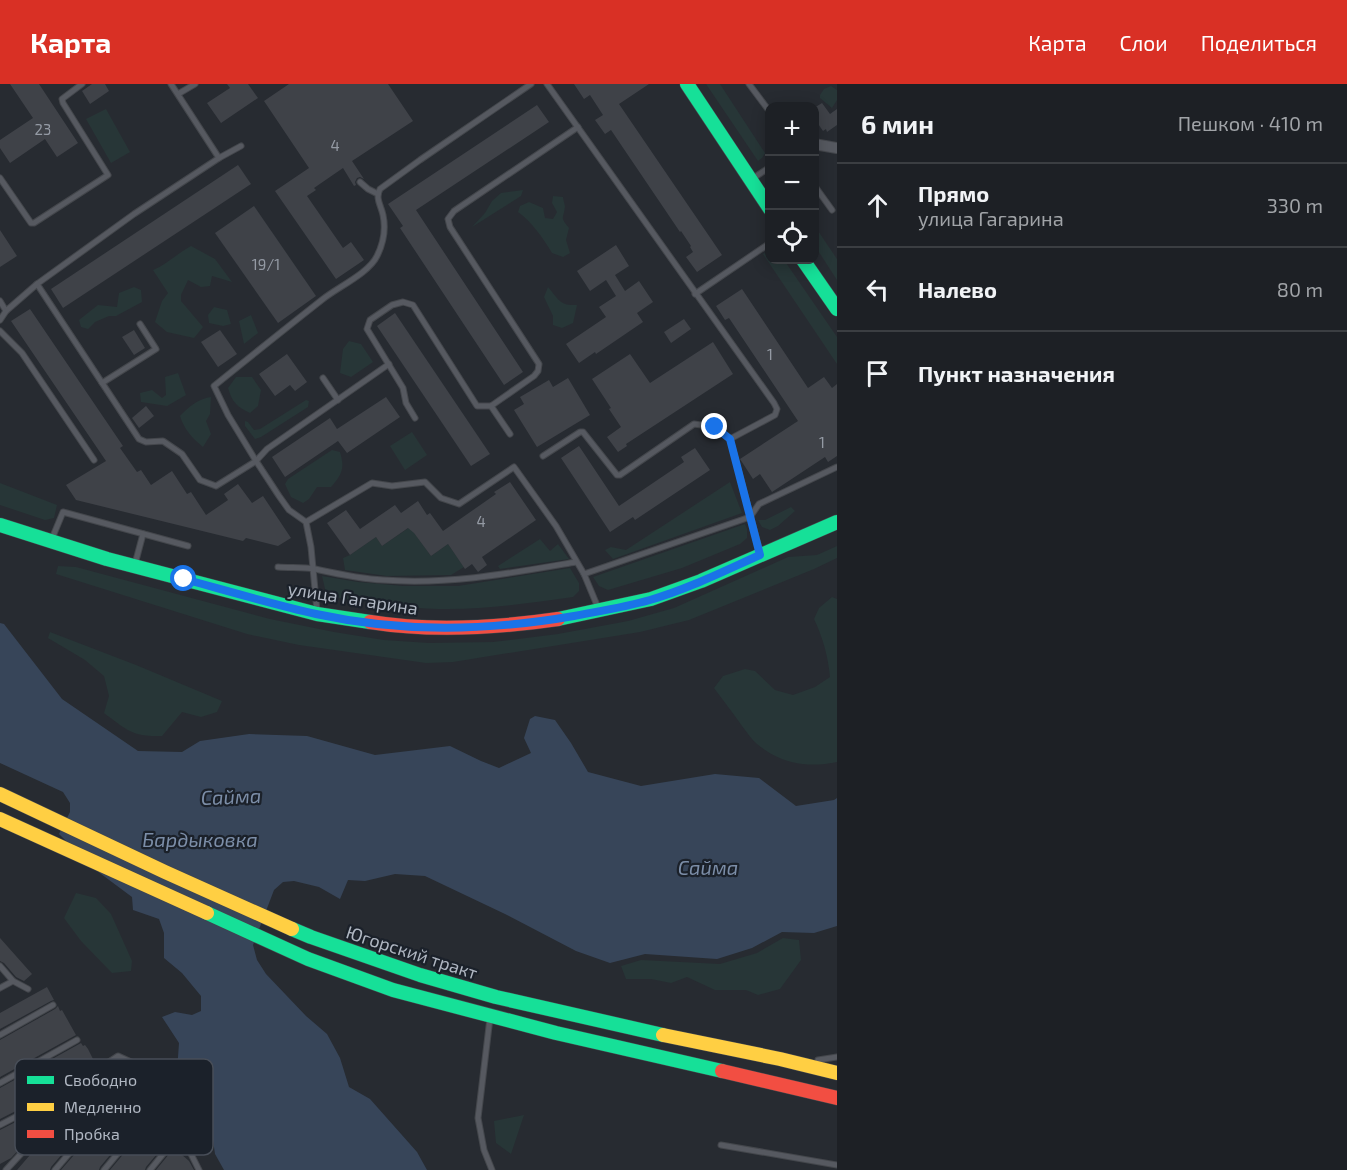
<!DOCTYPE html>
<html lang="ru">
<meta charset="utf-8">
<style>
:root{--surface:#1d2025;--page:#25282d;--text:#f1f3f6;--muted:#a0a3a7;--line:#3b3e42;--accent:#d93025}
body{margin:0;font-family:"Exo 2",sans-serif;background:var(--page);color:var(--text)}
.controls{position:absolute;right:18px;top:18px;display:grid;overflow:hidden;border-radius:12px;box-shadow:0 3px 15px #0003}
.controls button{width:54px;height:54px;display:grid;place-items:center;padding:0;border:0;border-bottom:2px solid var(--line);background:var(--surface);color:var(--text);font:30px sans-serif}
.stop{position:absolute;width:18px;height:18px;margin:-14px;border:4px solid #1a73e8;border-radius:50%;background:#fff}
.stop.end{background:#1a73e8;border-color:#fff;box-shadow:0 2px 6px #0008}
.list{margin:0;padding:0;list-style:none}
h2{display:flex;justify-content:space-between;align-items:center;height:78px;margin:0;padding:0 24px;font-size:26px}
h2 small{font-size:20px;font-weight:400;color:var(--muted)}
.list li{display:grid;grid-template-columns:39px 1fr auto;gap:18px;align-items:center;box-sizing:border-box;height:84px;padding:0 24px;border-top:2px solid var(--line)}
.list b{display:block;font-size:22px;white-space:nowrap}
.list p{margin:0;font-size:20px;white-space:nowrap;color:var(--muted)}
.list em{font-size:20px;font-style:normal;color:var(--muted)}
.icon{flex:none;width:33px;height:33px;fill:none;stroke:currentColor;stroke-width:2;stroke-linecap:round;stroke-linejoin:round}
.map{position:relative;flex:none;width:837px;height:1086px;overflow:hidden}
header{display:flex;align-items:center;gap:36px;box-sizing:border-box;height:84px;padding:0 30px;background:var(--accent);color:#fff}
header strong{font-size:28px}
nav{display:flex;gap:33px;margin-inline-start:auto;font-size:21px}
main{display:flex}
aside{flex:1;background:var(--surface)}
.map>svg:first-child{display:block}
.green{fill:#273637}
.water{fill:#374559}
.building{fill:#3f4248}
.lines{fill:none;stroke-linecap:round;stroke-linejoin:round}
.lane-casing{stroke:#44474c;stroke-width:7}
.street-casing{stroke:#44474c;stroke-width:12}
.fast-casing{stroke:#44474c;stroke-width:15}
.slow-casing{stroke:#44474c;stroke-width:15}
.jam-casing{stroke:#44474c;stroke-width:15}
.lane{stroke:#565960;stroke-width:5}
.street{stroke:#565960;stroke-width:10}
.fast{stroke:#16e098;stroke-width:14}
.slow{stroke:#ffcf43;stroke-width:14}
.jam{stroke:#f24e42;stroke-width:14}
.route{stroke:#1a73e8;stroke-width:8}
.labels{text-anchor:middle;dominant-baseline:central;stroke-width:4.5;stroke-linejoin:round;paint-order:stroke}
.number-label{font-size:15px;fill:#949aa4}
.street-label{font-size:18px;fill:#b0b7c2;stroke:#1b212a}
.water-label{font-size:20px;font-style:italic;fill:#7c8ea8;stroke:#1b212a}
.key{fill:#1b212a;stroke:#484e58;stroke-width:1.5}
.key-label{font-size:16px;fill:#b0b7c2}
</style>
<header>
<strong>Карта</strong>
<nav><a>Карта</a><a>Слои</a><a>Поделиться</a></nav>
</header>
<main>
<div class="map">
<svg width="837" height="1086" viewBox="0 0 837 1086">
<rect width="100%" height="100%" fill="#272b31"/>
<g class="green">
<polygon points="706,0 720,0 765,69 762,74 758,77"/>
<polygon points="831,2 837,6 837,16 832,24 820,14 820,11 824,5"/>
<polygon points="106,25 130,68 111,79 86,35"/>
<polygon points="523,106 521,112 472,143 485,129 492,117 501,109"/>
<path d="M553,112L563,113C563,114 565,122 565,122C564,135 559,132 569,144L566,156L570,169L563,173L552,169C543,154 532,138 518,128L520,122L529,118L543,124L545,134L553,135L557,128L552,119Z"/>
<polygon points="814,141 837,175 837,196 815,162"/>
<path d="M191,162L215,175L232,198L212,192L210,202L201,203L188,196L181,211V217L203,243L194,254L167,248L155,238L162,217L168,209L153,186C166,181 178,169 191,162Z"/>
<polygon points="769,167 770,176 784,176 837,253 837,280 763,170"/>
<polygon points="134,203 141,206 142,218 116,232 109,232 95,238 88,245 81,243 79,236 98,221 117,223 119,209"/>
<path d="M548,203C559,216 560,222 577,221L573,239L562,244L553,241V232L544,213Z"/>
<polygon points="214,223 227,226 231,240 223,242 209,239 208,231"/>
<polygon points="251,231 258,249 244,260 239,237"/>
<polygon points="349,257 361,260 373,278 351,293 340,289 343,265"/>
<polygon points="178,289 186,311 167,322 141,318 140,309 152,306 162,314 166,311 165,293"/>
<path d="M236,293H252L261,306L258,322L250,329C237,323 232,318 228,304Z"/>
<path d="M211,313L210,330L206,337L211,350L203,363C192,354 184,345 180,332C188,323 200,314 211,313Z"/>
<polygon points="306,316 309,317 308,323 261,353 255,355 245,342 245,337 248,338 254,346 260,345"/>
<polygon points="412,348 427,371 405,386 390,362"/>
<path d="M332,366L340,368C345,385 342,390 331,403H317L309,415L303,419L291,413L285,400L288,395Z"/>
<polygon points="730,398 742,429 613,475 605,466 611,463 626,466"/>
<polygon points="0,399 57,421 54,434 45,436 0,421"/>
<polygon points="791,423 795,427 778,442 770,446 762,443 758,436 765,436"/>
<polygon points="745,440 747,445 747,454 740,460 682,484 608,506 599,502 593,493"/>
<polygon points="410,443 431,472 448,460 464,483 451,491 387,492 345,486 343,474 350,471 376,453 382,462"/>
<polygon points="540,455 550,467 558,460 569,475 500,485 498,482"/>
<polygon points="837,462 837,474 814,485 689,536 640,548 453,578 426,579 299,561 247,550 56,490 58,482 76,483 270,535 334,548 384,556 429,559 493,558 558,550 628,537 674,524 788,473 817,471"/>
<path d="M570,484L579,499V507L573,513C529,519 484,526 439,525C404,524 369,518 334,513L326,509L322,492L358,498L403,502H458Z"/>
<path d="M832,513L837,515V678C808,684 781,680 757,660C751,655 747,648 742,642C733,629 723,616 714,604L723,592L745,585L755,587L775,606L793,611L815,603L830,593C828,572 823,554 814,535L819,524Z"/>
<path d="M50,548L136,581L222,617L217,628L201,633L182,628L162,652C132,653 127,646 104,629L109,612L104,592L85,576L48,554Z"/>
<polygon points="76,809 96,814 111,830 132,877 131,887 112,889 81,857 64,834"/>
<polygon points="783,854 799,856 801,876 780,905 758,911 746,906 715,906 687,893 671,899 651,895 626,895 621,882 641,876 720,880 757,869"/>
<polygon points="524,1031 511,1070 496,1059 494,1037"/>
</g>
<polygon class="water" points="0,539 4,540 62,615 138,667 182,668 200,657 249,650 307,652 375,671 450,662 481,677 499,684 531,669 524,654 530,635 535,632 555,636 571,659 588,688 641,702 715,690 759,694 796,722 834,716 837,714 837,842 814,849 782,848 752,864 717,875 645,870 610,879 576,867 505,830 425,792 395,790 365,797 348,796 340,815 319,803 294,797 283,798 274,806 253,861 257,876 266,890 306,932 327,950 340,974 349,1003 370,1015 417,1068 427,1086 224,1086 215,1070 211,1042 191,1028 181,1002 177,987 179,959 162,933 175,928 192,931 201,927 201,912 182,889 164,874 164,849 159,835 133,826 132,813 93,784 59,750 70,728 70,719 63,708 0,679"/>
<g class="building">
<polygon points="10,0 39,0 78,59 57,73 45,55 10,79 0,64 0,56 33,34"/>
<polygon points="92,0 105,0 109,7 90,20 82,7"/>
<polygon points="227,0 248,0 258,14 221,39 207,19 230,4"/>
<polygon points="289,0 388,0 413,37 352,77 364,95 360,93 357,94 355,98 356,101 354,102 343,84 314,104 316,106 307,112 343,164 351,158 364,176 336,195 275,107 309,84 264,17"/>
<polygon points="574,0 649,0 619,20 722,171 697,188 686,173 693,168 690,163 691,162 681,147 680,148 611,46 605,50 595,36 603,31 590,11 584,15"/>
<polygon points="822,19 830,30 837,25 837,41 827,48 826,45 823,47 814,34 814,24"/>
<polygon points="537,21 549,38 416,126 523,288 504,301 400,144 403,142 388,120"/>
<polygon points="238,81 251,100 63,224 51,205"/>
<polygon points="254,122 316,212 278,239 215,149"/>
<polygon points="0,146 17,172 0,183"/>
<polygon points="616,161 629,182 615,191 625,207 639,197 653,218 637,229 643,238 596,270 595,268 579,279 566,260 606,233 599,223 616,212 606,196 590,207 577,187"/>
<polygon points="742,205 808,304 824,293 832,304 837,300 837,372 828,378 825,373 772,408 760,390 753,395 740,375 798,337 729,234 725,236 716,222"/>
<polygon points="30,225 123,362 120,364 137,388 141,386 151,401 172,387 187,410 191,408 206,431 228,416 224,410 238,400 252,419 263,412 291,454 278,462 246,454 243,457 76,416 66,401 106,377 11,237"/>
<polygon points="395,229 490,370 471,382 377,242"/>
<polygon points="684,235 691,245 671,259 664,248"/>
<polygon points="134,246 145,264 134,271 122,253"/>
<polygon points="220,246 237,270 218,283 201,258"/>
<polygon points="713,258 733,290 626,360 627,362 618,368 607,353 621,343 609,325 611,324 592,295 630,270 650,299"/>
<polygon points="287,270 307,298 295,307 290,301 275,312 259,290"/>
<polygon points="568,294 590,331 537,363 514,326 524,320 520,313 549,296 553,303"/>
<polygon points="386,313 400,333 347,369 338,357 285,393 272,373 330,334 337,345"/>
<polygon points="146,322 154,332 139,344 132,334"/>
<polygon points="579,362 619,422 684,378 681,373 695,364 710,386 635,436 633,433 610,448 561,374"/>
<polygon points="510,398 536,436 482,473 487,481 478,488 472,480 465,485 448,460 431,472 414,449 408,444 382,462 376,453 350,471 327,439 346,426 360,445 395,421 401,429 418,417 427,431 430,429 443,447 496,410 494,408"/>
<polygon points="0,854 32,890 24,897 16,893 4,879 0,877"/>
<polygon points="47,903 54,916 51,917 0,945 0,929"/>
<polygon points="58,922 60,927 62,926 76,951 0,993 0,956 55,925"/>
<polygon points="81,959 83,962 85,961 88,965 96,981 63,1003 0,1035 0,1004"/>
<polygon points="123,982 131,989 51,1083 50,1086 17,1086 43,1056 38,1059 51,1045 52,1046 88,1004 97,1012"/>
<polygon points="134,1002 151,1017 138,1033 140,1035 100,1083 99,1086 61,1086"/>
<polygon points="43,1024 47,1035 11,1074 0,1080 0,1046"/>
<polygon points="147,1042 167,1058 146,1083 145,1086 110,1086"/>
<polygon points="174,1064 189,1077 194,1086 156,1086"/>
</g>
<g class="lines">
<defs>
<g id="lane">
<polyline points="171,0 219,74"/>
<polyline points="547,0 774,319 777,325 775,331 730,355"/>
<polyline points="749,0 770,28"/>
<polyline points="178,10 195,0"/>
<polyline points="241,62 219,74 134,130 37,200 139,355 146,358 163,357 182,370 200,396 216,402 256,377 267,365 389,280"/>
<polyline points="0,94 31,139 34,139 108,91 63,19 62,15 82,0"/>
<polyline points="752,95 770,83"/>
<polyline points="360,98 368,105 378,110"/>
<polyline points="814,101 832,126"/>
<polyline points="695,210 770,159"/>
<polyline points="0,217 6,227"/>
<polyline points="0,236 6,227 37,200"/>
<polyline points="0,247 22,269 94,376"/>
<polyline points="323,294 338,316"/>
<polyline points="102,299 156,265 140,240"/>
<polyline points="491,322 534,292 538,287 539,280 450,143 448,135 454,127 578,43"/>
<polyline points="415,334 406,319 403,304 367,245 370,236 392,221 403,218 413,221 477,322 491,322 510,350"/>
<polyline points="543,372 580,348 583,348 617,391 620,391 694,340 715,343 730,355 760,468"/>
<polyline points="306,438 372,399 392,402 425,398 441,414 459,420 514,383 556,442 584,490 599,526"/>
<polyline points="51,457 63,428 188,462"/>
<polyline points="135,480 143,450"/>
<path d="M278,483C290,484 303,483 315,485C338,490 360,495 383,496C449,501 512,489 576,478"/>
<polyline points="584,490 750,433 759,420 837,383"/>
<path d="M317,527L311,463L306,438L289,426L279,412L256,377L228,331L214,302C250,273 286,244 323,215C338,203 369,189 377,172C383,160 386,145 383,131C381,121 375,115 380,105L420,76L531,0"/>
<polyline points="0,882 13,897 28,905"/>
<polyline points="0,904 13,897"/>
<polyline points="490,934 478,1034 484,1066 492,1086"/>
<polyline points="0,951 53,921"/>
<polyline points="818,976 837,973"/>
<polyline points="0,999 77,956"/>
<polyline points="0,1041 65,1007"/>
<polyline points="721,1061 837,1081"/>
<polyline points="6,1086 55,1033 65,1007 118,972 131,978 159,1020 177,1053 189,1066 199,1086"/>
<polyline points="55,1086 138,989"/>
<polyline points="104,1086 159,1020"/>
<polyline points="150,1086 177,1053"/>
</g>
<polyline id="street" points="814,60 837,64"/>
<g id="fast">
<polyline points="687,0 770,125"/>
<polyline points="803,176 837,225"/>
<polyline points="0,441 107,475 317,530 370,538"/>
<polyline points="558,535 651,515 701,497 837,438"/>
<polyline points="207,829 308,875 393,906 556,949 722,987"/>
<polyline points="292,845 311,853 420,891 496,913 663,951"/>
</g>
<g id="slow">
<polyline points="0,710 165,788 292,845"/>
<polyline points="0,735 207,829"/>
<polyline points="663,951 780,975 837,989"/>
</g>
<g id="jam">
<path d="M370,538C432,548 496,544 558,535"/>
<polyline points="722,987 837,1014"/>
</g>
</defs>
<use href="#lane" class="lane-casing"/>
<use href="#street" class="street-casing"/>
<use href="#fast" class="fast-casing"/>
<use href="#slow" class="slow-casing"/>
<use href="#jam" class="jam-casing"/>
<use href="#lane" class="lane"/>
<use href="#street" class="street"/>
<use href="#fast" class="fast"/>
<use href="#slow" class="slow"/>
<use href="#jam" class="jam"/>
</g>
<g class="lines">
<path class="route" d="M184,495C228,507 272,520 316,530C403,549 487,547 574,532C600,527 626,523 650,516C688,505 724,487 760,471L730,355L715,343"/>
</g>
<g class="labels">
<g class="number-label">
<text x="43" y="45">23</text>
<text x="335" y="61">4</text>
<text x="266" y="180">19/1</text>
<text x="770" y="270">1</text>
<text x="822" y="358">1</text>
<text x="481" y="437">4</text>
</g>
<g class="street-label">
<text transform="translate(353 514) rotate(9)">улица Гагарина</text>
<text transform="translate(412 868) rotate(18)">Югорский тракт</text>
</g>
<g class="water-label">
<text transform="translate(231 712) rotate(-2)">Сайма</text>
<text x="200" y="755">Бардыковка</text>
<text x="708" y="783">Сайма</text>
</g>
</g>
<rect x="15" y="975" width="198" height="96" rx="9" class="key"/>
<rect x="27" y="992" width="27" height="8" fill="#16e098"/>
<rect x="27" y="1019" width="27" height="8" fill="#ffcf43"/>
<rect x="27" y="1046" width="27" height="8" fill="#f24e42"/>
<g class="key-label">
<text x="64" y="1002">Свободно</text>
<text x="64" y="1029">Медленно</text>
<text x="64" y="1056">Пробка</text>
</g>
</svg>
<div class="controls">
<button>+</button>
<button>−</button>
<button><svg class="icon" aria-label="locate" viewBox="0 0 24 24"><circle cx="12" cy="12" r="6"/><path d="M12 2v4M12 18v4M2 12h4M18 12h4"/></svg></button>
</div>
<div class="stop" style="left:184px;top:495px"></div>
<div class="stop end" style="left:715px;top:343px"></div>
</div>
<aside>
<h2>6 мин<small>Пешком · 410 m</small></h2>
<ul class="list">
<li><svg class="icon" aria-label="ahead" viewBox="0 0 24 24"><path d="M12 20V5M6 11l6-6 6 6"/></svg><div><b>Прямо</b><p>улица Гагарина</p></div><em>330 m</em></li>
<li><svg class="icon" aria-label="left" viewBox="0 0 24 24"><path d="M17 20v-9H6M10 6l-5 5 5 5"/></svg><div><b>Налево</b></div><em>80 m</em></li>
<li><svg class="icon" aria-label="arrive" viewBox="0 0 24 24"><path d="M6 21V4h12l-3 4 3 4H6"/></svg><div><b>Пункт назначения</b></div></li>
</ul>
</aside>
</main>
